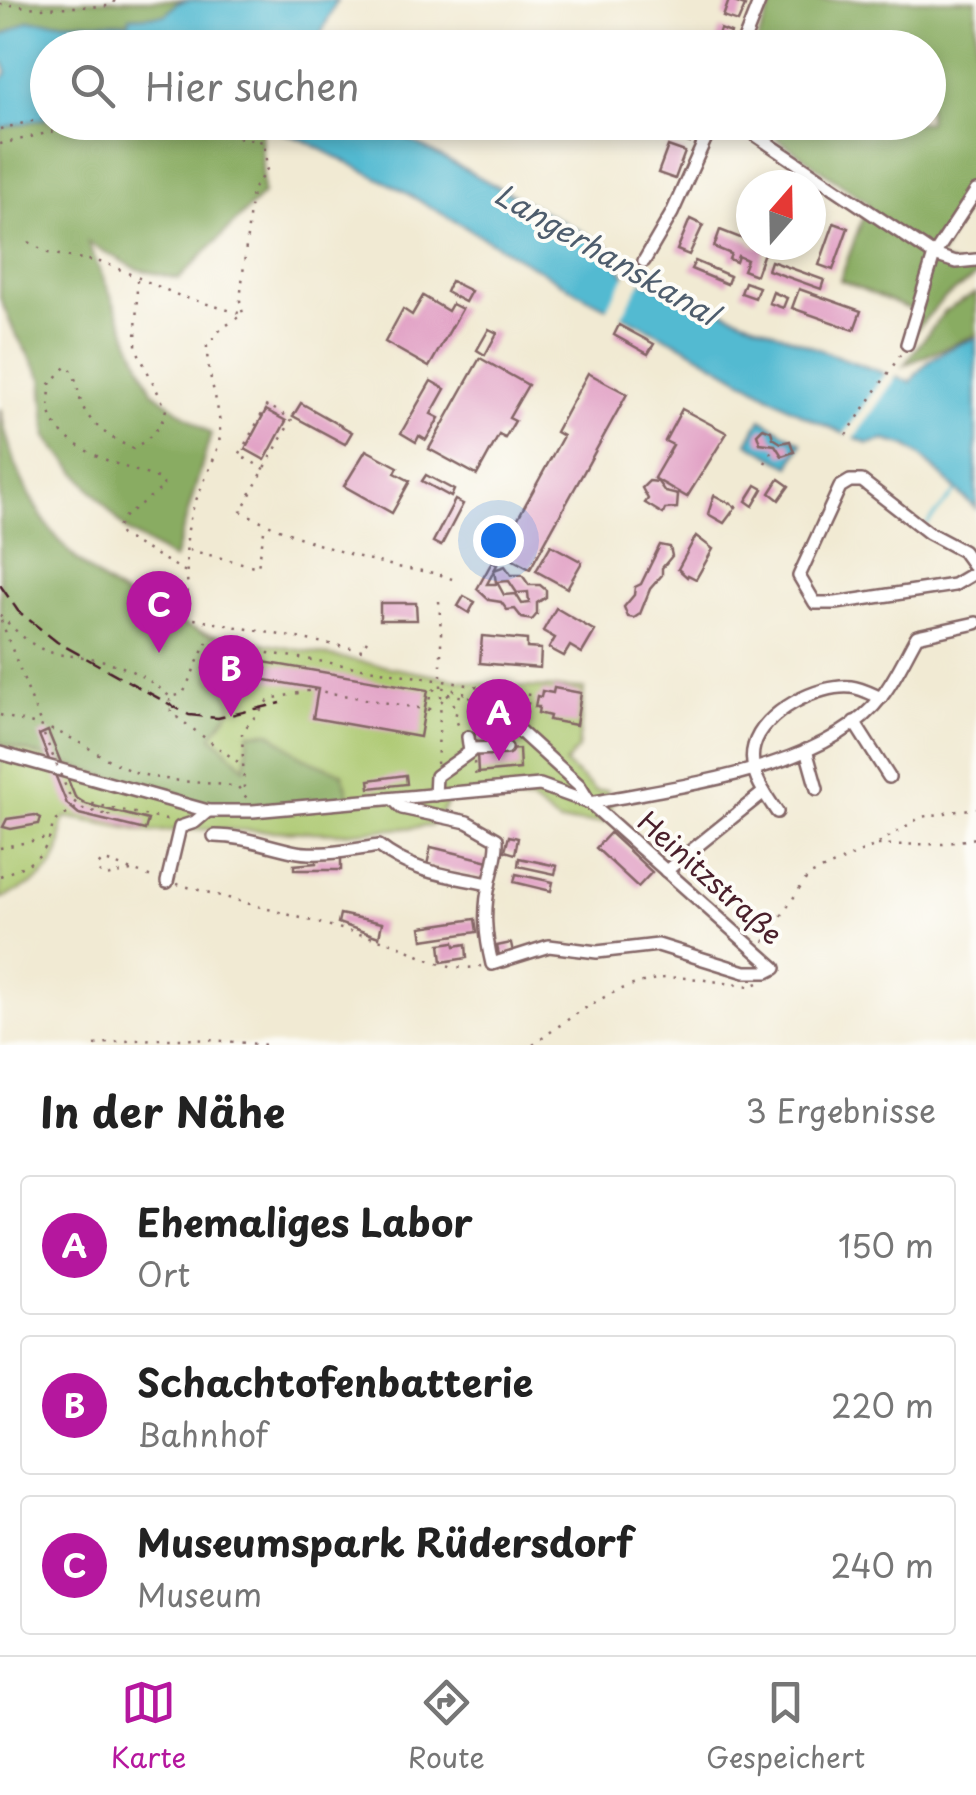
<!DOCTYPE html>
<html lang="de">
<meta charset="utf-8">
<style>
:root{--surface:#fff;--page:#f6f6f6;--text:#222;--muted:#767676;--line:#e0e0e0;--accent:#b5179e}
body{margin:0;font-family:"Playpen Sans",sans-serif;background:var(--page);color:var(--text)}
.compass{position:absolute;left:736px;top:170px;width:90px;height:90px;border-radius:50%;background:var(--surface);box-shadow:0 5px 15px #0003;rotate:20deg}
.you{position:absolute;left:498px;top:540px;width:35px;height:35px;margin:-25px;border:8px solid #fff;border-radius:50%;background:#1a73e8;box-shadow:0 0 0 15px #1a73e833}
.badge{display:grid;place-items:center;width:65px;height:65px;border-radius:50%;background:var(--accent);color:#fff;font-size:32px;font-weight:700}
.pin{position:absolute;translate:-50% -82px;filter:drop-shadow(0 2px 5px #0008)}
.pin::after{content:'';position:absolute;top:52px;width:35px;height:30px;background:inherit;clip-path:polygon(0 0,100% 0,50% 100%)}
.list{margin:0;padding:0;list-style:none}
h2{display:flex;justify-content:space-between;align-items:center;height:130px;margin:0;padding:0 40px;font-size:42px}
h2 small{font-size:32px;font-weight:400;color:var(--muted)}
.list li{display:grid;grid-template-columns:65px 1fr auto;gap:30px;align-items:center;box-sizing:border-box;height:140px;margin:0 20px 20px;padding:0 20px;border:2px solid var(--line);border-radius:10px}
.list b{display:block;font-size:38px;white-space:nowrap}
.list p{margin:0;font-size:32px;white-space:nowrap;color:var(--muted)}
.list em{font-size:32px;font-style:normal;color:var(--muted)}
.icon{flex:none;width:55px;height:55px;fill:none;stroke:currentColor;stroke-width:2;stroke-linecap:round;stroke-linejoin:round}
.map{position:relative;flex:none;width:976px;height:1045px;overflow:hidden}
.search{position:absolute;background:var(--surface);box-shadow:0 5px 15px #0003;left:30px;right:30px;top:30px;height:110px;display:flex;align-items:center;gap:25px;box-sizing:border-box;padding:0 35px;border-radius:55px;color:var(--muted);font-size:38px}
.sheet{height:610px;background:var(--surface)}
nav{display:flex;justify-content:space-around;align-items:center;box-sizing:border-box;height:140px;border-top:2px solid var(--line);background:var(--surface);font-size:28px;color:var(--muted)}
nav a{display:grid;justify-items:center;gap:5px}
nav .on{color:var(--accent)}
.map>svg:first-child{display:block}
.green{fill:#acc86f;stroke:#7b744d;stroke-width:2.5}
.forest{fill:#89ac62;stroke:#6a6646;stroke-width:2.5}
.water{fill:#53bad1;stroke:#4e6c7e;stroke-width:2.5}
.pier{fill:#f1ead3}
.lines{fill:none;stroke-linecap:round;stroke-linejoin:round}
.stream{stroke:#53bad1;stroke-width:2.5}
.building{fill:#e2a3c6;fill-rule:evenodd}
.minor-casing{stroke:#846666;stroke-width:16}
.path{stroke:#846666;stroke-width:2.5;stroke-dasharray:2.5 8;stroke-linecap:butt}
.minor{stroke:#fff;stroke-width:11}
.rail{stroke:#4a1f2b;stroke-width:2.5;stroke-dasharray:15 8;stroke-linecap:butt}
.path-bridge{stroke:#846666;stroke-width:2.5;stroke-dasharray:2.5 8;stroke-linecap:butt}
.labels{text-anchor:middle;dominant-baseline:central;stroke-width:8;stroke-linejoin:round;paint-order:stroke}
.street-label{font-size:28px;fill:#4a1f2b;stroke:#fdfcf7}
.water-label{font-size:30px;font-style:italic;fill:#4e5d6d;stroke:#fdfcf7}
</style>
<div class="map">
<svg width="976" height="1045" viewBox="0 0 976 1045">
<rect width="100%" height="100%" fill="#fdfcf7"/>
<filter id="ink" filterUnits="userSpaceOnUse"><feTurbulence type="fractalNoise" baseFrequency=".01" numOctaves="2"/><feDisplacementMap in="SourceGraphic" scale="20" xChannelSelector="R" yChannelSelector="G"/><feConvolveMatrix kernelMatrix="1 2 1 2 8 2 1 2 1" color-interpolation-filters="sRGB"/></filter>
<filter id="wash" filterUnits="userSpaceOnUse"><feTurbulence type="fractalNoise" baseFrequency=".0048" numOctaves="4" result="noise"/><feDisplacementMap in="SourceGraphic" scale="40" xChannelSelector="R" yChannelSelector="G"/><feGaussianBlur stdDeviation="2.25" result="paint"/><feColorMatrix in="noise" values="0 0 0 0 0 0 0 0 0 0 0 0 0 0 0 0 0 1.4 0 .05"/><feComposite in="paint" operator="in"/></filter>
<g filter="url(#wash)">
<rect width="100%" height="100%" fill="#f1ead3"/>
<path class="green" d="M0,431L29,505L83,572L143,611L187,629L448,678L497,686L584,689L578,749L565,764L596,791L607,790C612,803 614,812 605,822L559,823L531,801L450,800L431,826L343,833L196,829L151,832L66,817C59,827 63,836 60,848C53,878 26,888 0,899Z"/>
<g class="forest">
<polygon points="0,0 190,0 177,4 165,15 131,17 130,23 29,21 0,37"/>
<polygon points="774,0 976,0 976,187 938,260 976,272 976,276 942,300 910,337 914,311 840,280 868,203 755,123 928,122 928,48 755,47"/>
<polygon points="47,118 48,122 261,124 263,194 179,279 137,269 88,243 152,391 211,434 174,560 127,531 47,438 42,378 13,329 0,298 0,128"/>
<polygon points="976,293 976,335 904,365 945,311"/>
<path d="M0,408C25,536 99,600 220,638L222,651L215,650L210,680L226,689L232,708L212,736L245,768L249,733L269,732L302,757L342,773L350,798L236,808L193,803L0,743Z"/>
</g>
<g class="water">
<polygon points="190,0 337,0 321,34 322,47 48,48 47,118 0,128 0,82 7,72 4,63 0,61 0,37 29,21 129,23 130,17 165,15 177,3"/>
<path d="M258,123H378L608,246L625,276C723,306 814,352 911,382C926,358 949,347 976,338V509L922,457L906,446L885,440L868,444L806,417L686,347L588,298L394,186L303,140Z"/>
<polygon points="761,419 802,443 790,466 748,443"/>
</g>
<g class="pier">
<polygon points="628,271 644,277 619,320 604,312"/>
<polygon points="888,370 899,373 853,440 844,434"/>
</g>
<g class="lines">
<polyline class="stream" points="927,524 955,492"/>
</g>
<g id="blocks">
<g class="building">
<polygon points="729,0 745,6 738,22 723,17"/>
<polygon points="720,29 731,33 728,45 716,41"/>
<polygon points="625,122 651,122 693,135 690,143"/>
<polygon points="668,146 685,152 675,179 658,173"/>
<polygon points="690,219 703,225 689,255 677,250"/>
<polygon points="834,223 848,228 833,270 819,265"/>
<polygon points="720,230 751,242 751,245 766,247 756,275 743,270 747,260 738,256 736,262 729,259 731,254 714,247"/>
<polygon points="695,261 730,276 727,284 691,269"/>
<polygon points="771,261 824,280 821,289 768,270"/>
<polygon points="451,281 471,291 465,302 446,292"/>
<polygon points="745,282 759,287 755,298 741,293"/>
<polygon points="799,289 861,311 854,330 792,308"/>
<polygon points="773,292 787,298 783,308 769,303"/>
<polygon points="423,296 448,311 452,304 462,309 429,367 385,342 403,309 412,315"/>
<polygon points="619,325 654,344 648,354 614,335"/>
<polygon points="489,329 497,333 485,355 477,350"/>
<polygon points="480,358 528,385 509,418 515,421 505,438 499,435 477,475 429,449"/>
<polygon points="588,373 627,394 530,569 484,544 497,521 512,529 563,436 556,432"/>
<polygon points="431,381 445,389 431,414 439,418 426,440 419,436 416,442 401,433"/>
<polygon points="301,403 352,432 345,444 293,416"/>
<polygon points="682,409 727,433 687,497 654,478 673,445 665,441"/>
<polygon points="266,410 286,421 265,460 245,449"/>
<polygon points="763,428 771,431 773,438 781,443 790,441 794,452 782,456 775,445 760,443 757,434"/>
<polygon points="366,450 398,467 395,473 410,481 392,513 344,486"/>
<polygon points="426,475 454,490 451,497 422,481"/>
<polygon points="779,479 789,486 779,500 770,493"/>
<polygon points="649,481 658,482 665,492 678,495 677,508 665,509 663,514 645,503 648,499 642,488"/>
<polygon points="756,485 763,489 753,506 746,501"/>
<polygon points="714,495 736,507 724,523 708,514"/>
<polygon points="455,500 463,504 441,546 433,542"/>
<polygon points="696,536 713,549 696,579 688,575 687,577 678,569"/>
<polygon points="551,545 582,562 567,588 536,571"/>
<polygon points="660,545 670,547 672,556 662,568 662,575 650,589 640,614 634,618 628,617 624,607 634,595 635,587 641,584"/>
<path d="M492,562L497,565L494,570L505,566L511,575H522L529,585H540L546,590V597L537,603V614L532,620L522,618L515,609L507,610L501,602L489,600L477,589ZM494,571L496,582L509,581L517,593L528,592L529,603L522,604L516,594L504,595L498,584H487Z"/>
<polygon points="464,596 475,602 469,613 458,606"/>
<polygon points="380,603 416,603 417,620 380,620"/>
<polygon points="556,608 595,631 582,653 570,646 564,656 549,648 555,638 543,631"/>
<polygon points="482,636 527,640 527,648 541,649 540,668 480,663"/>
<polygon points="217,654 428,690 420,737 313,718 318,689 214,671"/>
<polygon points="554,688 581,693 576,725 549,720 550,716 538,713 539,707 535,707 537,696 541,697 542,691 553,693"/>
<polygon points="493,725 500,731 501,742 474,742 476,727"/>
<polygon points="48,731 75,797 86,804 148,820 145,830 79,814 67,804 39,735"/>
<polygon points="519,749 520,769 478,773 477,753"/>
<polygon points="406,775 407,784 370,788 369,780"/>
<polygon points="35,815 41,818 39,824 11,829 3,827 7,819"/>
<polygon points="610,833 652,872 638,887 596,848"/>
<polygon points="509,836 518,838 515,854 505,851"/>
<polygon points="431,847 489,861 484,878 427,865"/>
<polygon points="316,857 341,857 341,870 294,870 294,865 316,863"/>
<polygon points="519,858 557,866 555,874 518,866"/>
<polygon points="516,874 553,882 551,891 514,882"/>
<polygon points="340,914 382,923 379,937 338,923"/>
<polygon points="475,919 477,932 423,940 421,927"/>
<polygon points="454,942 455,946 466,944 467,958 442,962 440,944"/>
<polygon points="511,943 513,952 499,955 497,946"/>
</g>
</g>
</g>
<g filter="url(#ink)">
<use href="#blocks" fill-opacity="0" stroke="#846666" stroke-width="2.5"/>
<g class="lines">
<defs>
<g id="minor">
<polyline points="741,48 760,0"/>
<polyline points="736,122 934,255 956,262 976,260"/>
<polyline points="644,261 672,213 713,122"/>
<polyline points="907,344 934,255 976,191"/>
<polyline points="976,569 963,551 929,533 862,481 850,481 840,487 799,576 815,603 836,603 954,585 976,572"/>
<polyline points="502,715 579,785 590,803"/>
<polyline points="854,722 889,777"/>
<polyline points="470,749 506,748"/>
<polyline points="806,750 817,789"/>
<path d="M0,753L208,811H253L540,785L590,803L775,968L767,972H745L658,945L597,952L549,946L492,964C485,935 483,910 490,881C493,866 498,854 497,839L467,822L402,808L393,799"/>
<polyline points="435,795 436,776 470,752 468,737"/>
<path d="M590,803C676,786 827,770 882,696C896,678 906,655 917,636L976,623"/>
<path d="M777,812C765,794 747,770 754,746C763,712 818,684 851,687C861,688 872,694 881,698"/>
<path d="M214,836C242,836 265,845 292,851C319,857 351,850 379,846C411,872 450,876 489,884"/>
<polyline points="666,871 764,792"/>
<polyline points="167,882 180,827 195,822 208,811"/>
</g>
</defs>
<use href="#minor" class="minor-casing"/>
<g class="path">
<polyline points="0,4 39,8 111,6 115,0"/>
<polyline points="260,122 260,123"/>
<polyline points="0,129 48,117"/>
<path d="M0,144C25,139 51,131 77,127C139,117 203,131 264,142L267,169L252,191L240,301L243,314L221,329L207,345C206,376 221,404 220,435C219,455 197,492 191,515C182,549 189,579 188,614L194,619L362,650L370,635"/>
<polyline points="29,242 48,253 105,263 180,296 242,314"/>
<path d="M137,280L136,348L166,409C162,429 149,438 133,449C112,438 89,426 81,402C77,388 77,377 68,365L50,384C50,393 48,406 51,415C61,450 126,467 157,478L165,486L126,515L117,528L121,535L186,572"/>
<polyline points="846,435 901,354"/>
<polyline points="765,463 775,445"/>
<path d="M265,469L239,455L267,405L292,419L241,511C291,537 343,554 398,567C417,571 434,571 452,579"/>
<polyline points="189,550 258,567 265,525"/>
<polyline points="439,601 441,632"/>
<path d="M0,615C13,628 27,643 44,650C58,656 69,655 83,657C114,660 148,676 170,697L183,694L206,643L530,695L526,712L517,713"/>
<polyline points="1,620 41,725"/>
<polyline points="448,694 470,698"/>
<polyline points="170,699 171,713 242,765"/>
<polyline points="441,702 447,694 457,709 455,718 461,731"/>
<path d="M429,710L430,693L437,687C458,689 479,698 496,710"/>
<path d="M0,715C20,721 41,725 60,733C84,743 105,760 129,770C163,783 202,781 238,787L249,801"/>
<polyline points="474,762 476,779"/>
<polyline points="437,764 441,701"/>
<polyline points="244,788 242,732 270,699 313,690"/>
<polyline points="108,815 113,816 115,811"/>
<polyline points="878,845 943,844 976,838"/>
<polyline points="0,848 51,837"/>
<polyline points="131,871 106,876 98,871 98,865 102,861 108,862 155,878"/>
<path d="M0,876C32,863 47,859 53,823L85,802L171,821"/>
<path d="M177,884L396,944C422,957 451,973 481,966"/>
<polyline points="764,942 808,876 874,846 921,817 976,808"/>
<path d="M95,1045C153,1035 209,1039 267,1045"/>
<path d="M533,1045C571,1017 609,987 657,979C688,974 721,984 751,986L758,983"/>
</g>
<use href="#minor" class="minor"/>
<polyline class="rail" points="0,585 18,611 57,642 189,715 218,718 281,703"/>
<g class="path-bridge">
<polyline points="441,632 441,701"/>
<polyline points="313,690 429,710"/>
<polyline points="44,735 71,799 83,809 108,815"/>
</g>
</g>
</g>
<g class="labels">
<g class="street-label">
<text transform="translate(711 877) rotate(42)">Heinitzstraße</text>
</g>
<g class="water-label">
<text transform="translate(607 253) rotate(30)">Langerhanskanal</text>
</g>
</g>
</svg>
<svg class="compass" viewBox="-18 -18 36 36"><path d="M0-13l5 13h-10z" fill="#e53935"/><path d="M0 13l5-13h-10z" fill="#767676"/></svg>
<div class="you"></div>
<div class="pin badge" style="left:499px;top:761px">A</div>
<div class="pin badge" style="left:231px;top:717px">B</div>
<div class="pin badge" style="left:159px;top:653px">C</div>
<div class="search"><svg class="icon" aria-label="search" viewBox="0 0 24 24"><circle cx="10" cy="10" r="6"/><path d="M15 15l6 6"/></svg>Hier suchen</div>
</div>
<section class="sheet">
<h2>In der Nähe<small>3 Ergebnisse</small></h2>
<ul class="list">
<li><span class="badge">A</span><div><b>Ehemaliges Labor</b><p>Ort</p></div><em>150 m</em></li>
<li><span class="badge">B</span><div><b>Schachtofenbatterie</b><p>Bahnhof</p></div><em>220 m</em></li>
<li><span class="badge">C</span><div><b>Museumspark Rüdersdorf</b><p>Museum</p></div><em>240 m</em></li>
</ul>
</section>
<nav>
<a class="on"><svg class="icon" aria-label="map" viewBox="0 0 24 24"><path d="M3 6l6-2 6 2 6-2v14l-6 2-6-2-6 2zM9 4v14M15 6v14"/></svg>Karte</a>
<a><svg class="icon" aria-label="directions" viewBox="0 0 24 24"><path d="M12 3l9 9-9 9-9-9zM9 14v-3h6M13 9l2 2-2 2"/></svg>Route</a>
<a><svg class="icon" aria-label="saved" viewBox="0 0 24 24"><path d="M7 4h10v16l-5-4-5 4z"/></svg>Gespeichert</a>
</nav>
